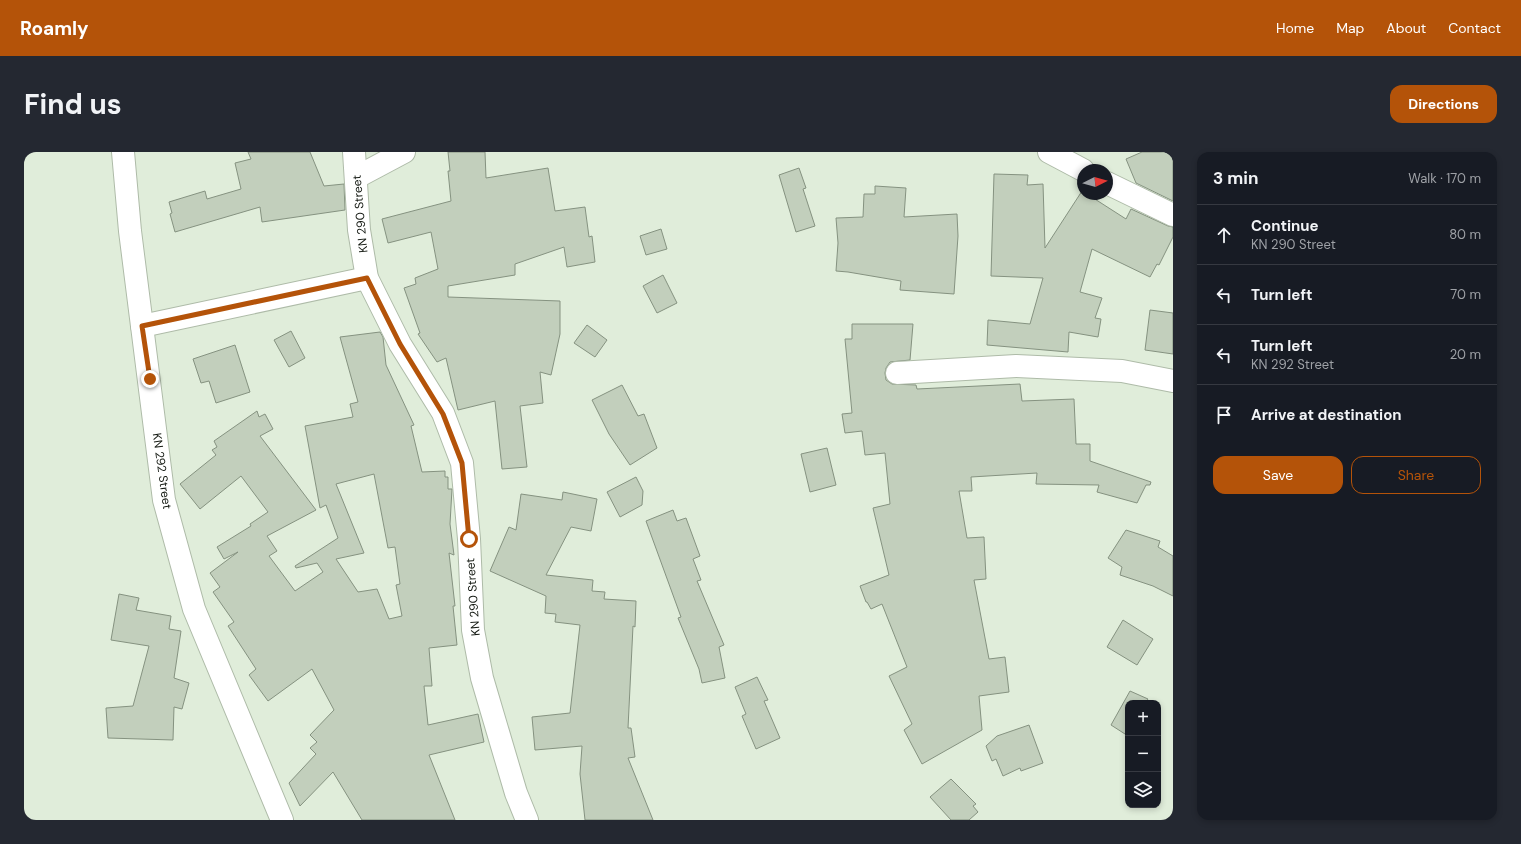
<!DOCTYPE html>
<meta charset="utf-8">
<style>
:root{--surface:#171b24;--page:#242831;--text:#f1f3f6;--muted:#9ea1a6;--line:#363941;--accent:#b45309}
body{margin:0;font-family:"DM Sans",sans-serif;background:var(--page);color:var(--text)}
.controls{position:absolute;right:12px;bottom:12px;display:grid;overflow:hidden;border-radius:8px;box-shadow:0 2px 6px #0003}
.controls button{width:36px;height:36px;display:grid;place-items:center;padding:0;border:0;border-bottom:1px solid var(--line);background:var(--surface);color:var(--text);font:20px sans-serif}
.compass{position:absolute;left:1053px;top:12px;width:36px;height:36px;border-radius:50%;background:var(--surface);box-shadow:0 2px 6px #0003;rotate:84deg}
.stop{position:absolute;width:12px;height:12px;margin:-9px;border:3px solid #b45309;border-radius:50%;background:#fff}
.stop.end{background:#b45309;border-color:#fff;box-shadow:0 1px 4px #0008}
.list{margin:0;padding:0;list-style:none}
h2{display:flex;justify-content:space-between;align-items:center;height:52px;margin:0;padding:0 16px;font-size:17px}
h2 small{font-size:13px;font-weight:400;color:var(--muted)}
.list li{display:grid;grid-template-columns:26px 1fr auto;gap:12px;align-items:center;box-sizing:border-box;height:60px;padding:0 16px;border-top:1px solid var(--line)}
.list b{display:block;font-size:15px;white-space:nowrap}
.list p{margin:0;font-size:13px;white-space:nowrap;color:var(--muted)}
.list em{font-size:13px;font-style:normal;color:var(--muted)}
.actions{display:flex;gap:8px;padding:12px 16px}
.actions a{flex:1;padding:9px 0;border:1px solid var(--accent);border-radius:12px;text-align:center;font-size:14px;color:var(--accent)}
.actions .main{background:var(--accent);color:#fff}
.icon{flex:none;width:22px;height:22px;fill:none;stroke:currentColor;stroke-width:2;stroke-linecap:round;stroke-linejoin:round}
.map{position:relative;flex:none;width:1149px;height:668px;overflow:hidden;border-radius:12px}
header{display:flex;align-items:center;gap:24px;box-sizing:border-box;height:56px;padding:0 20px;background:var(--accent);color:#fff}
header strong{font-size:19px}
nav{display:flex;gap:22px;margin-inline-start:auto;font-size:14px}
.intro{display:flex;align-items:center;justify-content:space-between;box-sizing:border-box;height:96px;padding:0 24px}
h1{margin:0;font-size:28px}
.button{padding:10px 18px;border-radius:12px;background:var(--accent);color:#fff;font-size:14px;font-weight:700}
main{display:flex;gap:24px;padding:0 24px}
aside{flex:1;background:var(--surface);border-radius:12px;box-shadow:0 2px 6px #0003}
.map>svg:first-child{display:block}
.building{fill:#c2cfbc;stroke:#859280;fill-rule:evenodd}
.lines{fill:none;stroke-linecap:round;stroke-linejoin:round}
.minor-casing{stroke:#aebba8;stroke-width:24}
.minor{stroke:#fff;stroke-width:22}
.route{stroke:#b45309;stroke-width:5}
.labels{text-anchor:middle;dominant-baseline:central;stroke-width:4;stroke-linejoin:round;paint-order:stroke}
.street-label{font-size:12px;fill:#131811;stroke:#fff}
</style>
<header>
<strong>Roamly</strong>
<nav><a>Home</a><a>Map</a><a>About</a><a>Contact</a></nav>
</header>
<div class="intro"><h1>Find us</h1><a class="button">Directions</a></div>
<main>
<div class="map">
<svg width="1149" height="668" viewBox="0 0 1149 668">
<rect width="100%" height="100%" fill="#e0edda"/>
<g class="building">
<polygon points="224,0 286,0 300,34 320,32 321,58 238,70 236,55 151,80 146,62 148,61 145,50 181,39 183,47 217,37 211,11 227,7"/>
<polygon points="424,0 461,0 462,26 524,16 531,59 561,55 565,85 568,84 571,110 543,115 540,95 491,112 491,123 424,134 424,145 536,149 536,182 527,223 516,220 519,251 496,254 503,315 478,317 471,249 434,258 422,206 413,210 394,182 396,181 380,136 392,132 391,126 414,117 407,80 364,91 358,67 427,49 424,19 426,19"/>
<polygon points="1118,0 1149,0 1149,49 1112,31 1102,7"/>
<polygon points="775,16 782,36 779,37 791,74 772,80 755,23"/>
<polygon points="970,22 1004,23 1003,33 1019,32 1021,96 1058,39 1059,42 1063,42 1102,67 1107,57 1144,74 1149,75 1149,85 1135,113 1133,112 1126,125 1068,97 1056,140 1078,146 1071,166 1077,167 1074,185 1045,180 1044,200 963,193 964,168 1006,172 1019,126 967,124"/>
<polygon points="851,34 882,36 880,65 933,62 934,84 930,142 876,138 877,129 824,120 812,119 814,91 812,66 839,65 840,42 851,42"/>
<polygon points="637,77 643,97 622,103 616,84"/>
<polygon points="639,123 653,151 633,161 619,134"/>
<polygon points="1126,158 1149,161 1149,202 1121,198"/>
<polygon points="828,172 889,172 886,208 866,210 862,216 861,221 862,228 868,232 892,233 893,237 996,232 998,249 1050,247 1052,292 1066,292 1066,309 1127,330 1126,333 1122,333 1113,351 1073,340 1075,333 1012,332 1013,321 947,325 948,339 935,339 943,386 960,385 962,427 950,428 965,507 981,505 985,540 955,544 958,578 898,612 880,578 888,572 865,524 883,515 858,452 847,457 843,450 842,450 836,434 865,423 849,356 866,352 861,301 841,303 838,279 821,281 818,262 828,261 821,187 828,187"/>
<polygon points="563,173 583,188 571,205 550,191"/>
<polygon points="267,179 281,206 265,215 250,188"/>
<path d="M356,180L359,185L362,213L390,273L387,274L398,320L421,319V325H424V337H428L426,372L430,403L425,401L431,454H429L433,493L405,496L408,534H400L404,573L454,562L460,590L405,603L431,668H338L309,620L276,654L265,631L292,602L286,596L293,590L286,583L310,558L288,517L244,549L225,523L232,517L204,474L210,470L189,440L196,435L186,421L214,400L200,407L193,395L227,374L226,372L244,360L217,324L176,357L156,332L192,303L188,298L193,295L190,289L233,259L235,265L241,262L249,277L236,284L292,358L243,384L253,399L245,404L271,439L299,420L293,411L272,416L271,414L314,386L302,353L296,356L281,274L329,265L326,252L334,250L316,185ZM350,322L364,396L371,395L376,432L372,433L378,464L365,467L353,437L334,440L312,407L340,401L312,332Z"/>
<polygon points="211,193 226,240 192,251 185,229 177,231 169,207"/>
<polygon points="598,233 614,264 620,262 633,296 606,313 585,282 568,248"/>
<polygon points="803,296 812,333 786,340 777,302"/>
<polygon points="612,325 619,339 618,353 596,365 583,340"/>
<polygon points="539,340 573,347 567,379 547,375 522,423 569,428 568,439 581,440 580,447 612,449 611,475 609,474 604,576 607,576 611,605 604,606 629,668 561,668 556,622 558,594 511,598 508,565 546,561 556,473 531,470 532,462 521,461 522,444 466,419 485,375 492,378 497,342 538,348"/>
<polygon points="649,358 653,369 662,366 676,404 669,407 677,428 673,429 700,493 695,495 701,526 678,531 675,517 654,466 657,465 622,369"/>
<polygon points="1102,378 1136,389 1134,395 1149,404 1149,444 1129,434 1096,423 1098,415 1084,406"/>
<polygon points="95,442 115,446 112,458 147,464 145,477 157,479 150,526 165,531 158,557 150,555 149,588 84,586 82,556 109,554 125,494 87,488"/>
<polygon points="1099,468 1129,487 1113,513 1083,495"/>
<polygon points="733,525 744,548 740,549 756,586 732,597 718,564 722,562 711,535"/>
<polygon points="1106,539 1124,547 1121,551 1104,551 1104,578 1101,582 1087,573"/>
<polygon points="1005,573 1019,611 997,619 996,616 979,624 972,607 968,609 962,594 973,584"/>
<polygon points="927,627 952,652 949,654 954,660 945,668 927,668 906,645"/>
</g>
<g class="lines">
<defs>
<g id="minor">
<polyline points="99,0 106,79 140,348 170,457 258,668"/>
<polyline points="330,0 335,78 343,126 376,192 419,261 438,311 445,387 449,478 458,526 492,641 503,668"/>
<polyline points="1025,0 1059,18"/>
<polyline points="333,25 380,0"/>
<polyline points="1083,31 1149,63"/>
<polyline points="118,174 343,126"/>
<polyline points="873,221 992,214 1098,219 1149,229"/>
</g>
</defs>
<use href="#minor" class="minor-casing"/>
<use href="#minor" class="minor"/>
</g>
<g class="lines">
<polyline class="route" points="126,227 118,174 343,126 376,192 419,262 438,311 445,387"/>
</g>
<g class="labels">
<g class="street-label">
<text transform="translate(336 62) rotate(-95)">KN 290 Street</text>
<text transform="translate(138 319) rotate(82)">KN 292 Street</text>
<text transform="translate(449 445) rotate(-94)">KN 290 Street</text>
</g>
</g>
</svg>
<div class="controls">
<button>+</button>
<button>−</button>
<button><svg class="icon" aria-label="layers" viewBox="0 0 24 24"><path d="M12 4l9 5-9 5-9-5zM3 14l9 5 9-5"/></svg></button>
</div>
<svg class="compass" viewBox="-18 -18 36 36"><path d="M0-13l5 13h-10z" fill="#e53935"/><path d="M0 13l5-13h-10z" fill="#9ea1a6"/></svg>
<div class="stop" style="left:445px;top:387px"></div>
<div class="stop end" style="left:126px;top:227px"></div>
</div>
<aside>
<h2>3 min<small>Walk · 170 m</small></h2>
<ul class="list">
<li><svg class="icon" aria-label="ahead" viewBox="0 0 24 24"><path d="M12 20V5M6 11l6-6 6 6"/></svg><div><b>Continue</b><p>KN 290 Street</p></div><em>80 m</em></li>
<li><svg class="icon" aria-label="left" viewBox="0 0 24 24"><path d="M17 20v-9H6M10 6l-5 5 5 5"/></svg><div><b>Turn left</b></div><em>70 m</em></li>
<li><svg class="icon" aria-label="left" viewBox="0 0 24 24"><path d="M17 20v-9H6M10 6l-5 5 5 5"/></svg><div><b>Turn left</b><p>KN 292 Street</p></div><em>20 m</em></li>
<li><svg class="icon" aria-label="arrive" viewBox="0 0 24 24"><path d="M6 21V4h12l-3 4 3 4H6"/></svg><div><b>Arrive at destination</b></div></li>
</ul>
<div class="actions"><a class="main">Save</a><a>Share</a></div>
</aside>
</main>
